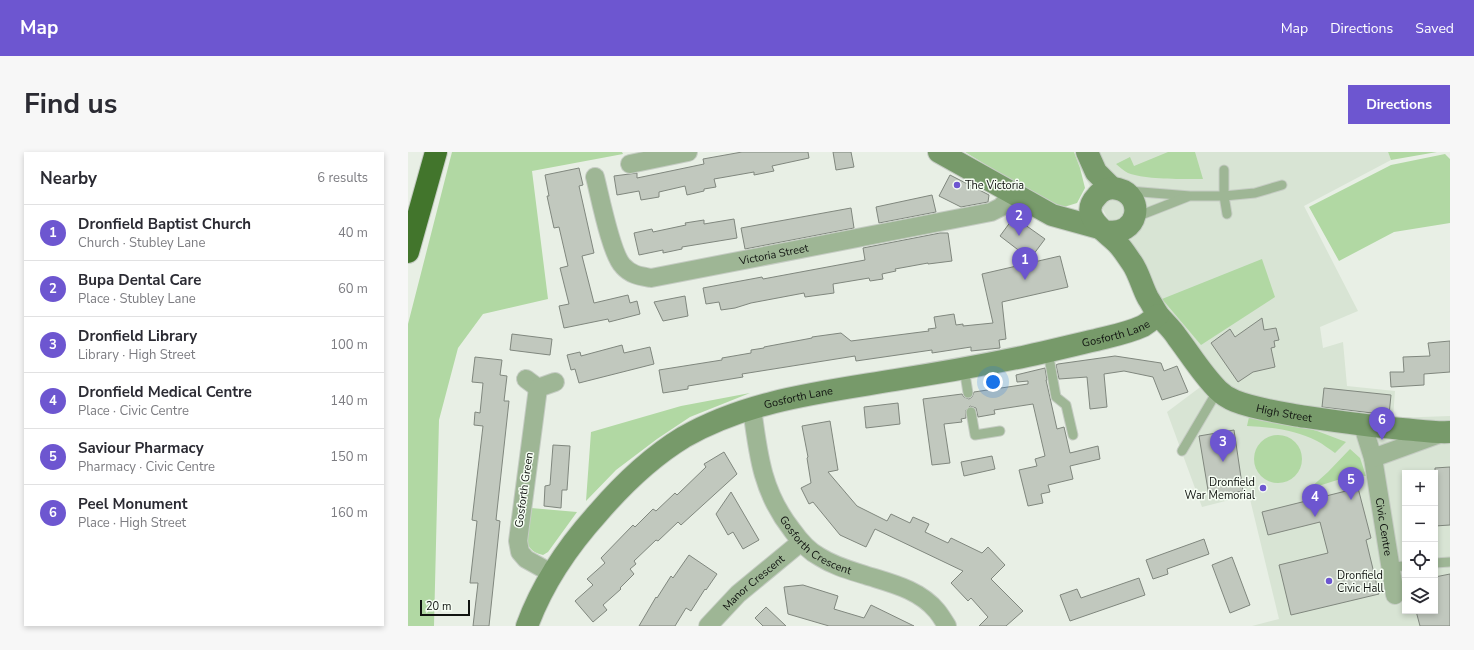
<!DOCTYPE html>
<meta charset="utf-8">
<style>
:root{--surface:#fff;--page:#f7f7f7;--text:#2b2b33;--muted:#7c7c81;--line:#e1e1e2;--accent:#6d56d0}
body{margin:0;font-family:"Nunito Sans",sans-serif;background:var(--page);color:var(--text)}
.controls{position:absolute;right:12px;bottom:12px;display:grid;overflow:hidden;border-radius:0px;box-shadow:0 2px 6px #0003}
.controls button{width:36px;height:36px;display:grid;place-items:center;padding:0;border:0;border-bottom:1px solid var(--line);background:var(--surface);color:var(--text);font:20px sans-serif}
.scale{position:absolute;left:12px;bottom:10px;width:50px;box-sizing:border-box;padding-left:4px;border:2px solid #101310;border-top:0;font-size:11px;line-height:14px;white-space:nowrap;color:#101310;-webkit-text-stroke:3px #f5fdf3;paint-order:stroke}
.you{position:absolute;left:585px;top:230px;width:14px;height:14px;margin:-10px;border:3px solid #fff;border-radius:50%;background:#1a73e8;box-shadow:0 0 0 6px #1a73e833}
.badge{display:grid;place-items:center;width:26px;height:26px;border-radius:50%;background:var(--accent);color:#fff;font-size:13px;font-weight:700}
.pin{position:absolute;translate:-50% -33px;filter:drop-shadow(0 1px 2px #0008)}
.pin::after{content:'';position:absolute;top:21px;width:14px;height:12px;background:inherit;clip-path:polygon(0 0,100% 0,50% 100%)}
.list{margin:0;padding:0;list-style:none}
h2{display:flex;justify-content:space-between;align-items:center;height:52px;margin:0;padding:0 16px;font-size:17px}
h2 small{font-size:13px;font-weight:400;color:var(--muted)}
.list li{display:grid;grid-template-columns:26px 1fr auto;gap:12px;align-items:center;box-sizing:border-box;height:56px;padding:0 16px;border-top:1px solid var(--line)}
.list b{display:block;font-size:15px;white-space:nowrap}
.list p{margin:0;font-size:13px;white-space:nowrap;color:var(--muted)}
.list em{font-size:13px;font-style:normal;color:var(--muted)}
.icon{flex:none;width:22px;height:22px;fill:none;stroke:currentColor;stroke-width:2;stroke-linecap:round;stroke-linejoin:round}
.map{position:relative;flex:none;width:1042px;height:474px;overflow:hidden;border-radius:0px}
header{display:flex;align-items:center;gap:24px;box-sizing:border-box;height:56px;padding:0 20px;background:var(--accent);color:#fff}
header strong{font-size:19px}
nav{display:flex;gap:22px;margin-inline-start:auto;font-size:14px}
.intro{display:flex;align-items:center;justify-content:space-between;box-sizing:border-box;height:96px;padding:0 24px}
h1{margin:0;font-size:28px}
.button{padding:10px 18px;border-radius:0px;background:var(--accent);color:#fff;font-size:14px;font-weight:700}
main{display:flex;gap:24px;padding:0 24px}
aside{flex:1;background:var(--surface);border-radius:0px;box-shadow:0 2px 6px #0003}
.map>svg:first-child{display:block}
.built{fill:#d8e4d4;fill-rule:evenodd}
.green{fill:#b1d8a3}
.building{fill:#c1c8be;stroke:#80877e}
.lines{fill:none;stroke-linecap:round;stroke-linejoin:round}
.lane-casing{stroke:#c5ccc3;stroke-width:11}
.street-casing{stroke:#c5ccc3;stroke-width:20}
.secondary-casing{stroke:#c5ccc3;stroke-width:24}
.highway-casing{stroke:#c5ccc3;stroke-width:24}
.lane{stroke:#9eb695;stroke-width:9}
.street{stroke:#9eb695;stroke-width:18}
.secondary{stroke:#779a6a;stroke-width:22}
.highway{stroke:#42752c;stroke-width:22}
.poi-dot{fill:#6d56d0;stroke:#f5fdf3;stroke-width:1.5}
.labels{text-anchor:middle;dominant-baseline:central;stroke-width:3;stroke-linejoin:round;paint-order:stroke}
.poi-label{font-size:11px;fill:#101310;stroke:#f5fdf3;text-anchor:start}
.street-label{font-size:11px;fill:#101310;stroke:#f5fdf3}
</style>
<header>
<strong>Map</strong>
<nav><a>Map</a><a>Directions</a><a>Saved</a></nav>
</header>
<div class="intro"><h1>Find us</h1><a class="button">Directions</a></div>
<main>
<aside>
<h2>Nearby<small>6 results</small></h2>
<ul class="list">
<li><span class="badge">1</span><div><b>Dronfield Baptist Church</b><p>Church · Stubley Lane</p></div><em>40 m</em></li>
<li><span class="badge">2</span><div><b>Bupa Dental Care</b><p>Place · Stubley Lane</p></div><em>60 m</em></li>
<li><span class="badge">3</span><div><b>Dronfield Library</b><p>Library · High Street</p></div><em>100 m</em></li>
<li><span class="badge">4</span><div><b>Dronfield Medical Centre</b><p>Place · Civic Centre</p></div><em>140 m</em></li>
<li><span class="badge">5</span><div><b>Saviour Pharmacy</b><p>Pharmacy · Civic Centre</p></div><em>150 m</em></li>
<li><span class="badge">6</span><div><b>Peel Monument</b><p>Place · High Street</p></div><em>160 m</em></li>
</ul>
</aside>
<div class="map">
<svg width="1042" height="474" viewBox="0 0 1042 474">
<rect width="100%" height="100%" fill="#e8efe5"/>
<path class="built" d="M666,0H980L983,8L896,54L950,159L912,175L915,196L935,190L939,234L987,239L985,266L1042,264V474H844L871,467L841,343L794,355L759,260L795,233L711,87L672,16ZM997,321H1027V459H997Z"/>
<g class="green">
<polygon points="44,0 214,0 215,2 124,19 140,147 75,162 50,196 31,268 26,474 0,474 0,172"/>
<polygon points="557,0 666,0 672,16 677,36 669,51 656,55 642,52"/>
<path d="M760,0H787L795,27C776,27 738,28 720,21C716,19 712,15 708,12L722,5L726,14Z"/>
<polygon points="980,0 1029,0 983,8"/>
<polygon points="1037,2 1042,7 1042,71 986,80 931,109 901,55 983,13"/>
<polygon points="854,107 867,145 793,193 754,147"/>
<polygon points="342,241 282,265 249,287 208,318 178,349 183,280 273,254"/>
<path d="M841,265L887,273L909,279L938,290L927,301C921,297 915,292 909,289C887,278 863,275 839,274Z"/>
<circle cx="870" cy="307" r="24"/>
<polygon points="942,297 952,306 958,324 945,323 901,337 920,320"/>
<path d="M123,356L169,360L140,400L135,403C110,398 120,374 123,356Z"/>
</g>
<g class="building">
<polygon points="334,0 400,0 401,6 364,14 366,19 346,23 346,20 306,27 308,35 296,37 296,39 279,43 277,34 251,40 251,45 233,48 231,39 209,43 206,24 229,21 229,26 296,12 295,7"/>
<polygon points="425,0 443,0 446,15 428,18"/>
<polygon points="171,16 175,33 171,34 186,101 174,104 186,151 220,143 222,151 229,149 232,162 201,170 200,167 156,176 151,154 161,152 152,116 160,114 151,75 146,76 139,44 141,44 137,23"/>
<polygon points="542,23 581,43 580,50 553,55 531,44"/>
<polygon points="524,43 528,60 471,71 468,55"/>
<polygon points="443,56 446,76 337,97 333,76"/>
<polygon points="606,65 637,87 622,107 592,84"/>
<polygon points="326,67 329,86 274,95 274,97 255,101 255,98 231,103 226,81 244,77 245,80 278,73 277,71 296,68 296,72"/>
<polygon points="532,81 540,81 544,109 520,112 520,111 487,117 488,119 474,122 475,127 462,129 461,126 425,132 426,141 397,145 396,141 343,151 327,156 313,158 311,150 298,152 295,136 354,125 355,127 457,108 455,96"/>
<polygon points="652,104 660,135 594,150 598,187 591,188 592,196 563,199 563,195 524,201 524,198 448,209 447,204 334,222 335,225 280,234 280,237 255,241 251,218 314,208 314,206 343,201 343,198 356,196 356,195 404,186 404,185 433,181 443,189 521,179 520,177 528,176 526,165 546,162 548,173 555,172 555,174 585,171 574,122"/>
<polygon points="277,144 280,164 255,169 246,150"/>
<polygon points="854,166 856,178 868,176 871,188 866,189 867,195 863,196 867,215 845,220 830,230 803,191 822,177 827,185"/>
<polygon points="104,182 144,187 142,203 102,198"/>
<polygon points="1042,189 1042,220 1016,222 1016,233 983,235 982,220 996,220 995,205 1022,204 1020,191"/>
<polygon points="214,193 216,201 242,195 246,212 171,231 167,217 163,218 159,203 172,200 173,204"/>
<polygon points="707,204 753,211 756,219 769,214 780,240 754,248 745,225 716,219 696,222 699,255 682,257 679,225 651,227 648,213 650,212"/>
<polygon points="67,205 94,208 92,223 99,224 96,249 101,249 88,368 92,369 81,474 65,474 70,431 62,431 69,369 64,368 75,274 66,273 67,260 72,261 75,231 64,230"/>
<polygon points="637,216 639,228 638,228 649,277 656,275 662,301 690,294 692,307 662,314 665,327 640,333 642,340 633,342 635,351 620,354 611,318 629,314 627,307 637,304 625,252 586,258 587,262 570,265 568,256 562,254 558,258 558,266 553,267 554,270 536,272 542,311 524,313 515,247 554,242 556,245 561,247 564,245 566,240 620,232 620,229 609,230 608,223"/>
<polygon points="916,236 983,243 981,263 914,255"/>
<polygon points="490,251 492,272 458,276 456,255"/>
<polygon points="422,269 430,318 420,320 449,354 479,369 483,362 502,371 505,365 521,372 517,380 540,391 543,386 574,401 580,395 597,413 583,427 615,459 598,474 571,474 580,465 563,446 560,449 543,431 555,419 467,377 458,395 432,383 405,350 401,352 393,336 403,331 399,306 400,305 394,274"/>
<polygon points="826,278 835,339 801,344 791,284"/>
<polygon points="145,293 162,294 159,338 154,338 153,356 136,354 137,334 142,333"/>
<polygon points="316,300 329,322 273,373 270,370 250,389 248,388 226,409 228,412 222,417 226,422 212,436 213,437 195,453 199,458 185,470 167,449 185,433 179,427 197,411 193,406 225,373 227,375 245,357 248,359 267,341 269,343 298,315 296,312"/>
<polygon points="584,304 587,317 556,324 553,310"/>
<polygon points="1042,315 1042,373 1027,374 1027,316"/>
<polygon points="950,336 963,386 958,388 971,442 883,463 871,413 920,401 912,370 860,383 854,360"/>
<polygon points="323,340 351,388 335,397 325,380 320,383 308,362"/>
<polygon points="796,387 801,402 759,417 760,422 745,427 738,408"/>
<polygon points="281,403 309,422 298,438 297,437 283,459 278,456 267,474 231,474 248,445 249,446 263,424 265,426"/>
<polygon points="824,405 842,453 822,461 804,413"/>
<polygon points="1042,422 1042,474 1012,474 1008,459 1027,459 1027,425"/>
<polygon points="731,426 737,443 662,469 652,443 669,437 673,446"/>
<polygon points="395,433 430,444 426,457 456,466 463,453 506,474 421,474 380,462 376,435"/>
<polygon points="358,455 378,474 355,474 347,466"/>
</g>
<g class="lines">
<defs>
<g id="lane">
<polyline points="816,18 816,44 819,62"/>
<polyline points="721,39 782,44 816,44 847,41 874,33"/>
<polyline points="728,65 779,45"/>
<polyline points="640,200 648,245 658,253 665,283"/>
<polyline points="556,216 560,241"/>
<polyline points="563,260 567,283 592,279"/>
<polyline points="774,299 810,238"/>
<polyline points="1027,411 1042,410"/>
<polyline points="983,415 997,414"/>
</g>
<g id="street">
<polyline points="222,12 280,0"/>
<path id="s1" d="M187,25C192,44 203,102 215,114C223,123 232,124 243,126L583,60L593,55L604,42"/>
<polyline points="118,227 130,236 147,230"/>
<polyline points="130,236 110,389 112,400 118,407 145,422"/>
<path id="s2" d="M344,256C350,302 354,340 384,378C391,388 400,399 412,405C426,414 441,418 457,423C482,431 511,437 529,459C533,464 536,469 539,474"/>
<path id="s3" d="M955,274L965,306L987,443"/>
<polyline points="965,306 1034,281"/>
<path id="s4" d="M300,474L330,442L393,390"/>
</g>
<g id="secondary">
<polyline points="531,0 644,63 691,76"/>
<polyline points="679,0 688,20 704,36"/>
<path id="s5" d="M697,79C731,86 738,44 710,37C702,35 694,38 689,44C670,64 697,79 709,91C715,97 719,104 724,111C731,121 734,135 740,146C744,152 747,159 751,164C757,171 764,177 769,185C782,202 794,222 810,238C814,242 822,247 827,249C847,257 871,260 892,264C926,269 959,274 994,277C1009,278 1026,281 1042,280"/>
<path id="s6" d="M119,474C134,433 161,393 190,361C215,332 243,305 276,285C341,248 415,240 487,228C532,221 576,213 619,204C643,199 665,193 688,188C704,184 720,181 735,174C740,171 745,167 750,163"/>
</g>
<polyline id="highway" points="0,100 28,0"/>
</defs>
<use href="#lane" class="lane-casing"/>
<use href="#street" class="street-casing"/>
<use href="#secondary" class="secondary-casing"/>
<use href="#highway" class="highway-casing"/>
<use href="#lane" class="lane"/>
<use href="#street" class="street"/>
<use href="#secondary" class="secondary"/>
<use href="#highway" class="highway"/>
</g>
<g class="poi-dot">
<circle cx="549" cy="33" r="4"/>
<circle cx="855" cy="336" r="4"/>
<circle cx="921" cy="429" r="4"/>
</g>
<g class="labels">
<g class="poi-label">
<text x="557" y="33">The Victoria</text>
<text x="847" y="330" text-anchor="end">Dronfield<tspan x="847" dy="13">War Memorial</tspan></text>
<text x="929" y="423">Dronfield<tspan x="929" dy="13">Civic Hall</tspan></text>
</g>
<g class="street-label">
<text stroke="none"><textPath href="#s1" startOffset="250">Victoria Street</textPath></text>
<text stroke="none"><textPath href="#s6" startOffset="695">Gosforth Lane</textPath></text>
<text stroke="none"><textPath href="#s6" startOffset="371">Gosforth Lane</textPath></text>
<text stroke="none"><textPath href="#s5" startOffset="405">High Street</textPath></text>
<text transform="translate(116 338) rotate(-82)">Gosforth Green</text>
<text stroke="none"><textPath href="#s3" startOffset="103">Civic Centre</textPath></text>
<text stroke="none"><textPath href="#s2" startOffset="159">Gosforth Crescent</textPath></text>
<text stroke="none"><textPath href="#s4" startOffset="63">Manor Crescent</textPath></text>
</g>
</g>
</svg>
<div class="controls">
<button>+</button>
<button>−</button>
<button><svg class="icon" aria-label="locate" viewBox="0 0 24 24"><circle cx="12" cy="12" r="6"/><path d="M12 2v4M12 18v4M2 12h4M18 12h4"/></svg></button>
<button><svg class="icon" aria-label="layers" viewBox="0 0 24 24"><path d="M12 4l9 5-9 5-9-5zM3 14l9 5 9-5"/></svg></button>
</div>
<div class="scale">20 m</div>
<div class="you"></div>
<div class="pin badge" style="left:617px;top:128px">1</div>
<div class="pin badge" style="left:611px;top:84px">2</div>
<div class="pin badge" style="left:815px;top:310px">3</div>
<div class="pin badge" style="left:907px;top:365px">4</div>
<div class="pin badge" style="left:943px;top:348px">5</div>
<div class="pin badge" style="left:974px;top:288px">6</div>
</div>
</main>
